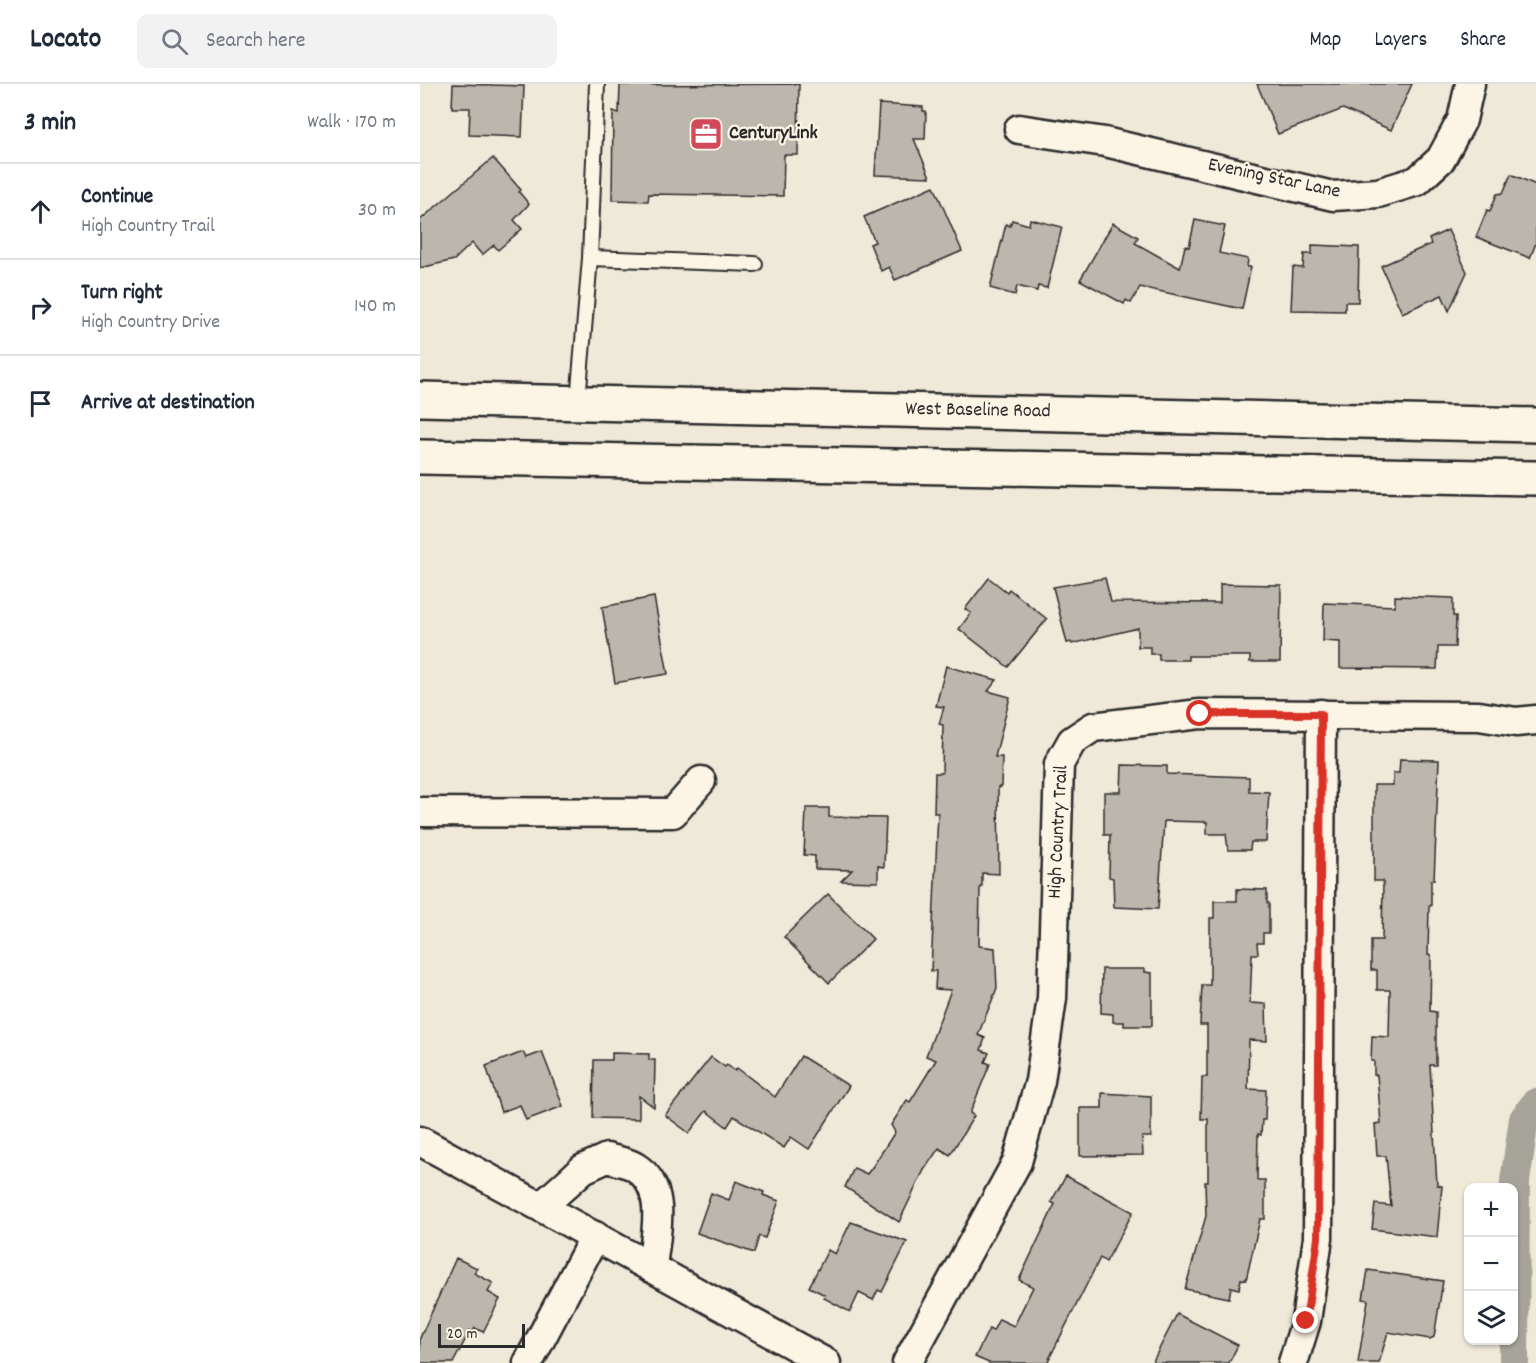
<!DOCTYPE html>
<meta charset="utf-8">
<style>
:root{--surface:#fff;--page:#f2f2f3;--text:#1f2937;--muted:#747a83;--line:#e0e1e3}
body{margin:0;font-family:Dekko,sans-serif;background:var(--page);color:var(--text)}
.controls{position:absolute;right:18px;bottom:18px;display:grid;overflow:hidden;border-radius:12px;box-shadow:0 2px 4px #0004}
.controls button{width:54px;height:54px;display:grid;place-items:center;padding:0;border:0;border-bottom:2px solid var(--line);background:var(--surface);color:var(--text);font:30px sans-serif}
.scale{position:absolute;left:18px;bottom:15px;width:87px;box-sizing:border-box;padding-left:6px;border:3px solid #2b2b2b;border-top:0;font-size:16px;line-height:21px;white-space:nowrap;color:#2b2b2b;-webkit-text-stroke:4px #fcf5e5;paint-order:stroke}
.stop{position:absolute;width:18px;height:18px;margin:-14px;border:4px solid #d93025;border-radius:50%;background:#fff}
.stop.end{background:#d93025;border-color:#fff;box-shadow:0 2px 6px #0008}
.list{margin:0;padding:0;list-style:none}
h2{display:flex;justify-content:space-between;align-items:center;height:78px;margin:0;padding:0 24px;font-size:26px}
h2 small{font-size:20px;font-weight:400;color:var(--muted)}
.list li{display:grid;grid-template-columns:39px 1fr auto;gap:18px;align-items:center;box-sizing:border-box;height:96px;padding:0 24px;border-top:2px solid var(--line)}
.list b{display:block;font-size:22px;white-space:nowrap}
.list p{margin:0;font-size:20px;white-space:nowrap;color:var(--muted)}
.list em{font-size:20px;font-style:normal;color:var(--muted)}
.icon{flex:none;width:33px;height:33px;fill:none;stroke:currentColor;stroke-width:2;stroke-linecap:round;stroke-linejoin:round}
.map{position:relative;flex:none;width:1116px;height:1279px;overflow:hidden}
header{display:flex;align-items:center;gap:36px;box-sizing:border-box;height:84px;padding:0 30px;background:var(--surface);border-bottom:2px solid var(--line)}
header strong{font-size:28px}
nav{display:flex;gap:33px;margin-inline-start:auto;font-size:21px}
.search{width:420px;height:54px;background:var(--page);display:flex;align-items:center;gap:15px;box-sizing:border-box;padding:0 21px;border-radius:12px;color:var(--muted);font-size:22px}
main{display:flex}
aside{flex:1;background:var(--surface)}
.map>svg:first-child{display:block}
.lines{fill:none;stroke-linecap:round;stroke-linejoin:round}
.canal{stroke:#a6a399;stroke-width:30}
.building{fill:#bcb7ac;stroke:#2b2b2b;stroke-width:1.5}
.lane-casing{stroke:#2b2b2b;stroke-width:18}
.street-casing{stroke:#2b2b2b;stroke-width:33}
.secondary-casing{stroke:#2b2b2b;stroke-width:38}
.lane{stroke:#fcf5e5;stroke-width:14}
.street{stroke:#fcf5e5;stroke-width:28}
.secondary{stroke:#fcf5e5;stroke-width:33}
.route{stroke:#d93025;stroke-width:8}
.labels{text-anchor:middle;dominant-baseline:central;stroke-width:4.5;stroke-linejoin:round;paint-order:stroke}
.poi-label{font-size:20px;font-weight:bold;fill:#2b2b2b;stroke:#fcf5e5;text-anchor:start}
.street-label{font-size:20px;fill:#2b2b2b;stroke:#fcf5e5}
</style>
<header>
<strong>Locato</strong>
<div class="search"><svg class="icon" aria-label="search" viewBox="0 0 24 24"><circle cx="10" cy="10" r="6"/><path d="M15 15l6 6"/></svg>Search here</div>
<nav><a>Map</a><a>Layers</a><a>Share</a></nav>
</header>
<main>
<aside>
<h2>3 min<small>Walk · 170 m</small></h2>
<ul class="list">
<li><svg class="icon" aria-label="ahead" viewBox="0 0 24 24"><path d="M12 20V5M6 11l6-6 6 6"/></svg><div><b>Continue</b><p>High Country Trail</p></div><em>30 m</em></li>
<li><svg class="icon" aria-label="right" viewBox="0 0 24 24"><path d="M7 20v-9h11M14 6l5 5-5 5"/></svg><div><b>Turn right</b><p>High Country Drive</p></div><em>140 m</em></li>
<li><svg class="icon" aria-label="arrive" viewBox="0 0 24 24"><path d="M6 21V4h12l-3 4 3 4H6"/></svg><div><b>Arrive at destination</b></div></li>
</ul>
</aside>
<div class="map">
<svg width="1116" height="1279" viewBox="0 0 1116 1279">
<rect width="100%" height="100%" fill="#efe9da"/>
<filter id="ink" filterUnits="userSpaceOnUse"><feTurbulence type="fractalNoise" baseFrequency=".0167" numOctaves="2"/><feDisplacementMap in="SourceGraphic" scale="12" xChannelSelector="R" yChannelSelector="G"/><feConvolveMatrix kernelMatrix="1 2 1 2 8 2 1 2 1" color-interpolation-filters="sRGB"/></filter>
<g filter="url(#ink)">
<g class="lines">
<polyline class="canal" points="1094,1279 1095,1097 1104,1035 1116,1019"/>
</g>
<g class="building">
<polygon points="33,0 104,2 102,53 49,51 50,24 32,24"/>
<polygon points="379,0 378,71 364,71 363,112 229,110 228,117 192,116 193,27 199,29 200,1"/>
<polygon points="837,0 992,0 971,46 923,25 858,50"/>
<polygon points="459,20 503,23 503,27 506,27 505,55 494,55 510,93 455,91"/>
<polygon points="73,74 101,106 99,108 109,120 94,136 102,145 78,166 74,161 62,171 52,159 34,176 0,184 0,136"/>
<polygon points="1091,90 1116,101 1116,159 1110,174 1056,153 1067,126 1070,127 1077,110 1083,109"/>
<polygon points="514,102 542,167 475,196 469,183 461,187 450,160 455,158 444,133"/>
<polygon points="610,135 642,143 627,204 618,202 617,207 597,202 595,211 570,204 586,140 590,142 592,136 609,141"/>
<polygon points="775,136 805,142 799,169 828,175 827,183 831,183 822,225 720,203 711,219 706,216 704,220 660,196 693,139 718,153 715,159 760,184 765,162 769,163"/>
<polygon points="1028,146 1047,188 1029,227 1022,211 982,229 961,182 1011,160 1009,155"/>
<polygon points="892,161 939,163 938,218 925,218 925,227 871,226 873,183 883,184 884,170 892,170"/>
<polygon points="569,494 587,508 589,505 627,535 588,583 539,545 551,529 545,525"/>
<polygon points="685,494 691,518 800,519 800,500 861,501 860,578 830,578 830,572 768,572 768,576 739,576 739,570 730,570 730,563 718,563 718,544 652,560 651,558 647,559 633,503"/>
<polygon points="975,512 1033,514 1033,532 1036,532 1035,563 1018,563 1017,585 920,584 920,558 903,557 904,519 975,522"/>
<polygon points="234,513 248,590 195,599 182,523"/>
<polygon points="526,582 577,596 568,607 590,613 575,673 582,673 581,703 578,703 579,790 562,789 562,802 560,802 559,862 575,864 577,904 558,951 565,954 561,966 569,969 565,978 570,980 550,1029 554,1032 530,1071 519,1064 504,1086 479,1138 425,1103 434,1084 447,1090 453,1082 475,1048 471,1041 487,1016 490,1018 516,976 506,972 531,906 515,905 516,887 511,887 518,729 514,729 515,689 522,689 523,641 519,640 524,623 516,622"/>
<polygon points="980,675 1019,676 1014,796 1011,796 1011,822 1009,822 1008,871 1011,871 1010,927 1016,928 1016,981 1010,981 1017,1101 1022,1102 1017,1153 952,1145 955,1120 971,1122 966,1072 957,1072 955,1040 961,1039 957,991 954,991 954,977 951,977 952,952 969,953 970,906 957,906 957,886 951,886 951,856 962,856 963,797 954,797 954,701 973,701 973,689 979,689"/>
<polygon points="702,681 747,682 747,690 829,693 829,707 849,708 846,758 831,758 830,766 808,766 806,750 787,750 787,738 744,737 738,825 694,823 693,794 689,793 690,751 684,751 684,708 701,708"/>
<polygon points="386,724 409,724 409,733 466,734 464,783 458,782 458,798 421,797 432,786 395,785 395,772 384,771"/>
<polygon points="817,805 847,806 847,819 849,819 849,849 843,849 843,859 837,859 838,870 832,870 830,919 846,920 847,957 829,956 828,1005 846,1006 845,1036 842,1036 841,1051 838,1050 837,1096 845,1096 845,1135 840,1135 826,1196 821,1195 819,1205 811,1203 809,1214 765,1205 786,1132 785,1098 788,1098 788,1035 781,1035 782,993 787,993 787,941 780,941 782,901 790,901 790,834 794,834 794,817 817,817"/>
<polygon points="408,810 453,855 409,899 364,853"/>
<polygon points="682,885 725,885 725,888 732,889 732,942 704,942 704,938 693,938 693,930 681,929"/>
<polygon points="103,968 106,974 122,968 143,1022 106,1036 100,1021 81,1028 66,982"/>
<polygon points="192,969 229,970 229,976 235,976 234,1023 219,1012 219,1035 173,1034 174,976 192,976"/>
<polygon points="381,972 429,1002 389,1065 371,1053 364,1064 314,1032 307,1043 286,1027 269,1049 245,1031 291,973 305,983 307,981 315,987 317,984 355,1013"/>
<polygon points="682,1009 731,1012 731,1053 722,1053 723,1071 660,1072 660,1024 682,1024"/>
<polygon points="646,1092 713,1128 686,1178 680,1174 627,1279 569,1279 555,1273 569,1245 573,1247 579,1235 594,1242 613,1203 599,1196 635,1120 631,1118"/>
<polygon points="316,1097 344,1108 343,1111 359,1117 345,1154 339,1152 334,1169 277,1149 291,1109 309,1116"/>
<polygon points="431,1138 487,1158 462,1208 458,1206 453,1216 439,1209 430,1228 404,1214 405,1211 389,1203 408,1166 415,1170"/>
<polygon points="36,1174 57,1184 54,1189 73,1199 68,1208 80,1215 63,1248 55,1244 53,1248 50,1247 33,1279 0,1279 0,1254"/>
<polygon points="948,1186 1023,1197 1014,1253 1010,1255 968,1248 959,1279 938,1279 948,1216 943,1215"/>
<polygon points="757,1230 818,1261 809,1279 732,1279"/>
</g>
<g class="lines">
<defs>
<g id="lane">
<polyline points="170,174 335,180"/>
<polyline points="158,317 170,174 177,0"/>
</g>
<g id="street">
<polyline points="599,45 685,58 913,112 958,109 997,97 1021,75 1042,36 1050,0"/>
<polyline points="0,728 253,729 281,697"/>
<polyline points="0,1057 406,1279"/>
<path d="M122,1122L163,1085L187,1074C196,1077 208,1078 215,1083C249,1104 235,1151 232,1184"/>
<polyline points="108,1279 175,1152"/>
<polyline points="487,1279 597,1078 620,997 632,914 639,680 652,657 673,643 780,630 1059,632 1096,638 1116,636"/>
<polyline points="873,1279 886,1237 898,1154 901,630"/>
</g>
<g id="secondary">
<polyline points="0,315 1116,341"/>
<polyline points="0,373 1116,394"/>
</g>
</defs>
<use href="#lane" class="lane-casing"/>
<use href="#street" class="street-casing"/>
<use href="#secondary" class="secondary-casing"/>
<use href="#lane" class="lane"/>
<use href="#street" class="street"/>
<use href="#secondary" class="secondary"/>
</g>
</g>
<g class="lines" filter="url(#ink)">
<polyline class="route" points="780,630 901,630 898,1154 886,1237"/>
</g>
<defs>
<symbol id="office-square" viewBox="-11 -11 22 22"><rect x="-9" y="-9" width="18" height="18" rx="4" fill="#d1495b" stroke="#fcf5e5"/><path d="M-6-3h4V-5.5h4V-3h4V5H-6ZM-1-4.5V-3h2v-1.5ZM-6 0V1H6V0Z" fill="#fff"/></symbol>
</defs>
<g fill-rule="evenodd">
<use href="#office-square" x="267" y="31" width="38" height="38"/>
</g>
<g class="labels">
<g class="poi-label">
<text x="309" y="50">CenturyLink</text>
</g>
<g class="street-label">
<text transform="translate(854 95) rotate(12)">Evening Star Lane</text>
<text transform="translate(558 327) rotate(1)">West Baseline Road</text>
<text transform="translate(639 748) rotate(-87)">High Country Trail</text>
</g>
</g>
</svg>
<div class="controls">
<button>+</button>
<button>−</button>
<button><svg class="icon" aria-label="layers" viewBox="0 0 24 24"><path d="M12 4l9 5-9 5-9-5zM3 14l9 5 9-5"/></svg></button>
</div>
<div class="scale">20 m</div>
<div class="stop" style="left:780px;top:630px"></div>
<div class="stop end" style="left:886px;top:1237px"></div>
</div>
</main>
